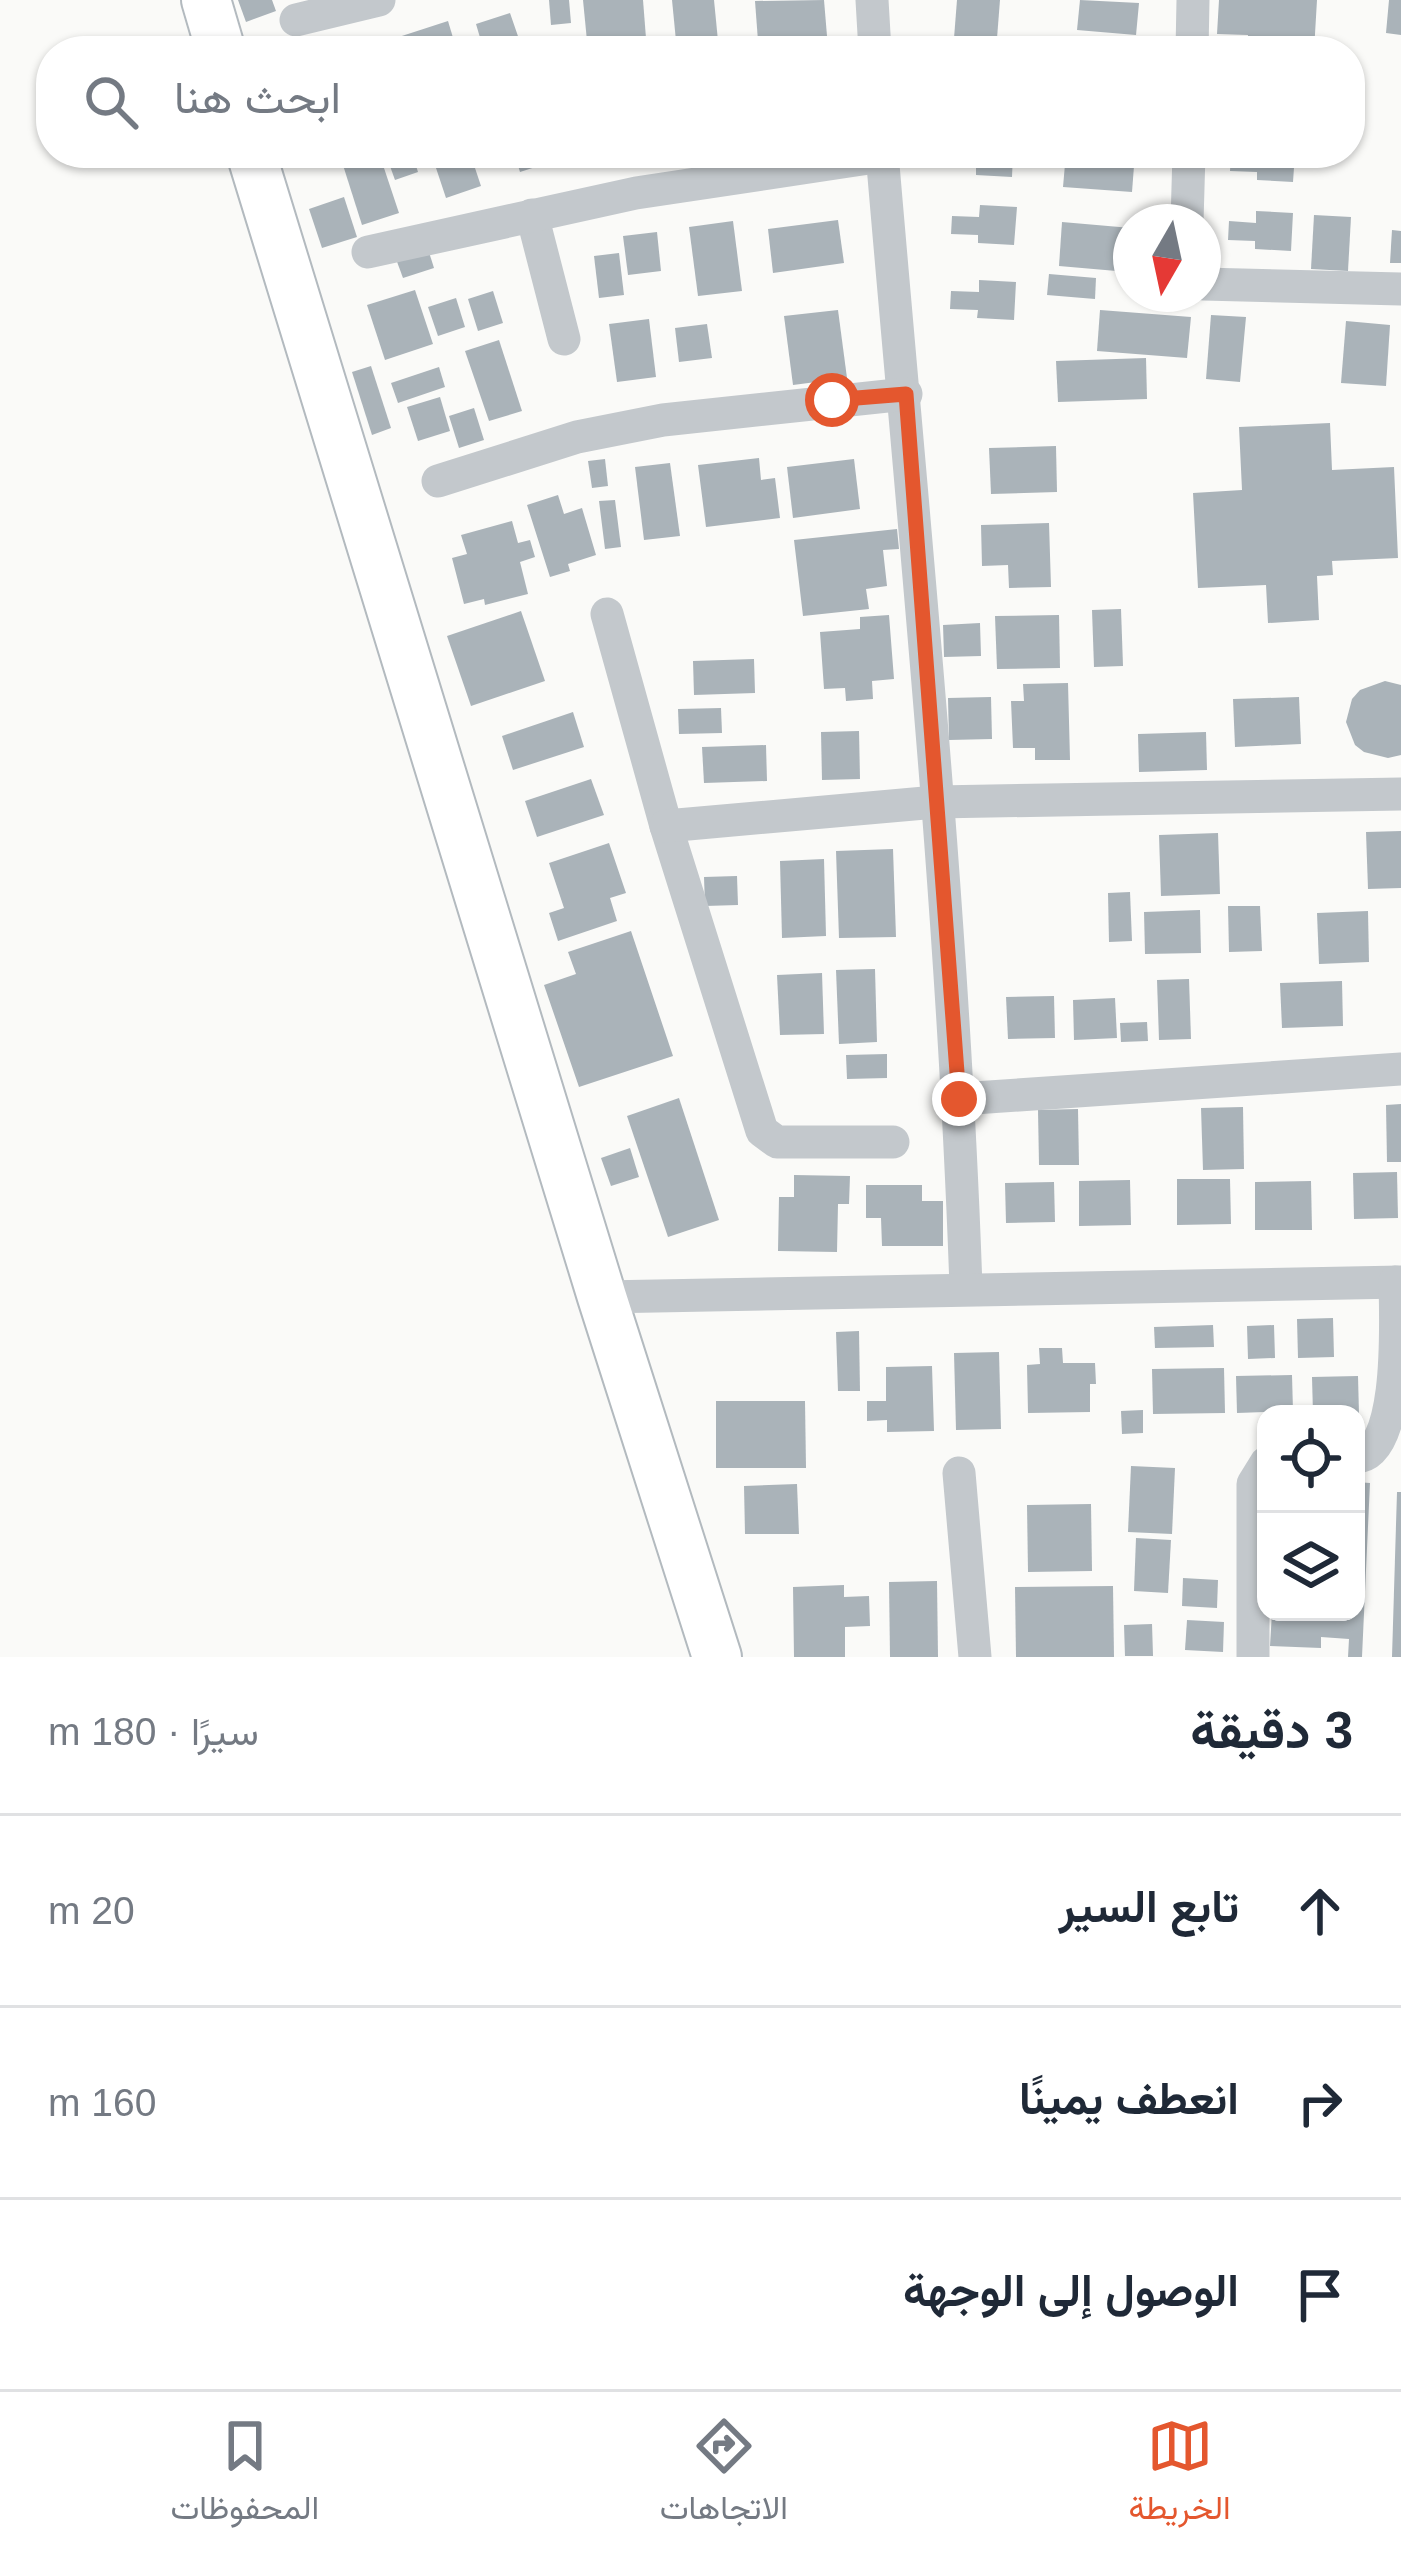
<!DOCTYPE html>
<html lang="ar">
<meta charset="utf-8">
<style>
:root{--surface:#fff;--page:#f2f2f3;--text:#1f2937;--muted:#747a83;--line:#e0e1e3;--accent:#e4572e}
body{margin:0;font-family:Arial,Vazirmatn,sans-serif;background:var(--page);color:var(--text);direction:rtl}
.controls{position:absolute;right:36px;bottom:36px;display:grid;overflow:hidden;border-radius:24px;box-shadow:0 3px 9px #0004}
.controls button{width:108px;height:108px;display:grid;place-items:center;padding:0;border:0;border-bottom:3px solid var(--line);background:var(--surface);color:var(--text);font:60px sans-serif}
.compass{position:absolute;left:1113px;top:204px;width:108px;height:108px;border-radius:50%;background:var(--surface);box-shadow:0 3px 9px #0004;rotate:189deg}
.stop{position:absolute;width:36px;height:36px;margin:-27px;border:9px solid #e4572e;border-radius:50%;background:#fff}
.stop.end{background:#e4572e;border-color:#fff;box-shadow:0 3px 12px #0008}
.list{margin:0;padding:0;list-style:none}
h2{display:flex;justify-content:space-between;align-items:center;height:156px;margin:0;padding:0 48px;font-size:51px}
h2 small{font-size:39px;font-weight:400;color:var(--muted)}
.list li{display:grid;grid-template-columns:78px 1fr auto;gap:36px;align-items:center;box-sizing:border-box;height:192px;padding:0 48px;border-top:3px solid var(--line)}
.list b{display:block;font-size:45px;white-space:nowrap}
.list em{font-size:39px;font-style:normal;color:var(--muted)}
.icon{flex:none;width:66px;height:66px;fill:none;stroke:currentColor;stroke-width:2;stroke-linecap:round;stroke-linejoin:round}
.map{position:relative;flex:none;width:1401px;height:1657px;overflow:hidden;direction:ltr}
.search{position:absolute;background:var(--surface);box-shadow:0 3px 9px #0004;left:36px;right:36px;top:36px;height:132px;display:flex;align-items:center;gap:30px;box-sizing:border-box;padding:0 42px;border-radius:48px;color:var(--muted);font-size:45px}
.sheet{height:732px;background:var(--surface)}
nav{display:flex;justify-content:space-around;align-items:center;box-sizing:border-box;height:168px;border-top:3px solid var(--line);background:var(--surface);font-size:33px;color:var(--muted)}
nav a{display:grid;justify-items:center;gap:6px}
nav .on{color:var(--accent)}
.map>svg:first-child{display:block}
.building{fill:#aab3b9}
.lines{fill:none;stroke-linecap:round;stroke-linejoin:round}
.secondary-casing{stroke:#b3babf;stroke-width:52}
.street{stroke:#c3c8cc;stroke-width:33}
.secondary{stroke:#fff;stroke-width:48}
.route{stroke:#e4572e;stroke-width:15}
</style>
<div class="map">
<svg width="1401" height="1657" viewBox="0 0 1401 1657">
<rect width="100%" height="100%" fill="#fafaf8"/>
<g class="building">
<polygon points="238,0 272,0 276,11 246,22"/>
<polygon points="549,0 569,0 571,23 551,25"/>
<polygon points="583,0 643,0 647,51 588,51"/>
<polygon points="672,0 714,0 719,51 677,51"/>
<polygon points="824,0 827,36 758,41 755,1"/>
<polygon points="957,0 1000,0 996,51 953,51"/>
<polygon points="1080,0 1139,3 1136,35 1077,30"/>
<polygon points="1219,0 1317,0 1314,51 1247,51 1248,35 1217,34"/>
<polygon points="1389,0 1401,0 1401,35 1386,33"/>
<polygon points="510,13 520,42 506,47 507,51 484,51 476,24"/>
<polygon points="448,21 457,51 373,51 371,46"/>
<polygon points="371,153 379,153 399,213 362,225 342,162"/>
<polygon points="412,153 418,172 395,180 386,155"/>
<polygon points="431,153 470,153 481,186 446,198"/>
<polygon points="514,153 551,153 554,161 520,172"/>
<polygon points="949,153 1013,153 1012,177 976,175 976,167 949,166"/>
<polygon points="1066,153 1135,153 1132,192 1063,187"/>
<polygon points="1231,153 1295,153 1293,182 1257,180 1257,172 1230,171"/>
<polygon points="344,197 357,237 322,248 309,209"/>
<polygon points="980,205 1017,207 1014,245 978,243 978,235 951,234 952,216 979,217"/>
<polygon points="1256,211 1293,213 1291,251 1255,249 1255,241 1228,240 1229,221 1256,223"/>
<polygon points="1314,215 1351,217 1348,271 1311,269"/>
<polygon points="838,220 844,263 773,273 768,229"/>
<polygon points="733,221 742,291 698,296 689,227"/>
<polygon points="1062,222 1131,228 1128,272 1059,266"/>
<polygon points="1392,230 1401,231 1401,263 1390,263"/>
<polygon points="657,232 661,271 628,275 623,236"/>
<polygon points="428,249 434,268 403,278 396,259"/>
<polygon points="619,253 624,295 599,298 594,256"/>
<polygon points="1049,274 1096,278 1095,299 1047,295"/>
<polygon points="979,280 1016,282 1014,320 977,318 978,310 950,309 951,291 979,292"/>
<polygon points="415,290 433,344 385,360 367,305"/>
<polygon points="493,291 503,323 478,331 468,299"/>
<polygon points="456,298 465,327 438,336 428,307"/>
<polygon points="838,310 847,378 793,385 784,316"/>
<polygon points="1100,310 1191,317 1187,358 1097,351"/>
<polygon points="1211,315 1246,317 1240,382 1206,379"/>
<polygon points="649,319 656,377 617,382 609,324"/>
<polygon points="1346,321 1390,325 1386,386 1341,383"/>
<polygon points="707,324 712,358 679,362 675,328"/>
<polygon points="499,340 522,411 489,421 465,351"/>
<polygon points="1146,358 1147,399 1058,402 1056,361"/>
<polygon points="371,366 391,428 372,435 352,372"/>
<polygon points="439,367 445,387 398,403 391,383"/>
<polygon points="440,397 450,431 418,441 407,407"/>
<polygon points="474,408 484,440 459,448 449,416"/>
<polygon points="1330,423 1332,470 1394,467 1398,558 1332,561 1333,575 1317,576 1319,620 1268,623 1266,585 1198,588 1193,493 1242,490 1239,427"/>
<polygon points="1056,446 1057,492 991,494 989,448"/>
<polygon points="759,458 761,480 775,478 780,518 706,527 698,465"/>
<polygon points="605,459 608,486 592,488 588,461"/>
<polygon points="854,459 860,509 793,518 787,467"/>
<polygon points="670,463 680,536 644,540 635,467"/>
<polygon points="558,495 564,514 582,508 596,555 568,564 570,571 550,577 527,505"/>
<polygon points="615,500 621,547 605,549 599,501"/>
<polygon points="512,521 518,543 530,540 535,557 520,562 528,594 485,605 484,599 464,604 452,558 467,554 461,535"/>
<polygon points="1049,523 1051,587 1009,588 1008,565 982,566 981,525"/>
<polygon points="897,529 899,549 883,550 887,586 866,589 869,609 803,616 794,540"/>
<polygon points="1121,609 1123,666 1094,667 1092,610"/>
<polygon points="521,611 545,681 471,706 447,636"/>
<polygon points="889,615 894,679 872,681 873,699 846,701 845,688 824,689 820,632 860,629 860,617"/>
<polygon points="1059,615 1060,668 997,669 995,616"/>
<polygon points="980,623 981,656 944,657 943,625"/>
<polygon points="754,659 755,693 694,695 693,661"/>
<polygon points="1385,681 1401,685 1401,755 1388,758 1364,752 1355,745 1346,722 1352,699 1360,690"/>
<polygon points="1068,683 1070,760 1035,760 1035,748 1013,748 1011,701 1024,701 1023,684"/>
<polygon points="991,697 992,739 949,740 948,698"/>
<polygon points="1299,697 1301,744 1235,747 1233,699"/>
<polygon points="721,708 722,733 679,734 678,709"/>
<polygon points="573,712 584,747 513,770 502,736"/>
<polygon points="859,731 860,779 822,780 821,732"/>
<polygon points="1206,732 1207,770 1139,772 1138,734"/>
<polygon points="766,745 767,781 704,783 702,747"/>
<polygon points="591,779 604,815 537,837 525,801"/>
<polygon points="1401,831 1401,888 1368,889 1366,832"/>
<polygon points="1218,833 1220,894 1161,896 1159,835"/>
<polygon points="609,843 626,893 610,898 617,921 558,941 549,913 564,908 549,863"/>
<polygon points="893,849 896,937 839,938 836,851"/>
<polygon points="824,859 826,936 782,938 780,861"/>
<polygon points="737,876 738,905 705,906 704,877"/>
<polygon points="1130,892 1132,941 1109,942 1108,893"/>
<polygon points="1228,906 1260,906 1262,951 1229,952"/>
<polygon points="1200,910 1201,953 1145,954 1144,912"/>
<polygon points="1368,911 1369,962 1319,964 1317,913"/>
<polygon points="631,931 673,1056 579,1087 544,985 576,974 568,952"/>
<polygon points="875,969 877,1042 839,1044 836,970"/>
<polygon points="822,973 824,1034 780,1035 777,975"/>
<polygon points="1189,979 1191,1039 1159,1040 1157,980"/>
<polygon points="1342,981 1343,1026 1282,1028 1280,983"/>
<polygon points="1054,996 1055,1038 1008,1039 1006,997"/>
<polygon points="1115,998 1117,1038 1074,1040 1073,1000"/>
<polygon points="1147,1022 1148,1041 1121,1042 1120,1023"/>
<polygon points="887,1054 887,1078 847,1079 846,1055"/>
<polygon points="679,1098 719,1220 668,1237 627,1116"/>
<polygon points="1401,1104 1401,1162 1387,1162 1386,1105"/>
<polygon points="1243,1107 1244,1169 1203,1170 1201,1108"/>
<polygon points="1078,1109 1079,1165 1039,1165 1038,1110"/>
<polygon points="630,1148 639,1177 611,1186 601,1158"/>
<polygon points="1397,1172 1398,1218 1354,1219 1353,1173"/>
<polygon points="794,1175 850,1176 849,1204 838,1204 837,1252 778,1251 779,1197 794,1197"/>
<polygon points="1177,1179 1230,1179 1231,1224 1177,1225"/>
<polygon points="1130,1180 1131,1225 1079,1226 1079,1181"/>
<polygon points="1311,1181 1312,1230 1255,1230 1255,1182"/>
<polygon points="1054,1182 1055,1222 1006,1223 1005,1183"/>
<polygon points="866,1185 922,1185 922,1201 943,1201 943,1246 882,1246 881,1218 866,1218"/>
<polygon points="1333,1318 1334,1357 1298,1358 1297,1319"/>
<polygon points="1213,1325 1214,1347 1155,1348 1154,1327"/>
<polygon points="1274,1325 1275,1358 1248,1359 1247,1326"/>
<polygon points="859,1331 860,1391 838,1391 836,1332"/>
<polygon points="1039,1348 1062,1348 1063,1363 1095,1363 1096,1384 1090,1384 1090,1412 1028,1413 1027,1365 1040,1364"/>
<polygon points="999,1352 1001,1429 956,1430 954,1353"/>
<polygon points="932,1366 934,1431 887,1432 887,1420 867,1421 867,1401 886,1401 886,1367"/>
<polygon points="1224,1368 1225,1413 1153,1414 1152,1369"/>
<polygon points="1292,1375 1293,1411 1237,1413 1236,1376"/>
<polygon points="1358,1376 1359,1414 1313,1414 1312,1377"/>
<polygon points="716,1401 805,1401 806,1468 716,1468"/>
<polygon points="1143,1410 1143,1433 1122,1434 1121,1411"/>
<polygon points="1131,1466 1175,1468 1172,1534 1128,1532"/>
<polygon points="1356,1482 1370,1483 1362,1657 1348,1657 1349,1639 1321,1637 1321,1648 1270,1646 1272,1612 1356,1612"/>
<polygon points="797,1484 799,1534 745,1534 744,1486"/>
<polygon points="1397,1492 1401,1492 1401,1657 1392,1657"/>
<polygon points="1091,1504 1092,1571 1028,1572 1027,1505"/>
<polygon points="1136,1538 1171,1540 1168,1593 1134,1591"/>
<polygon points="1183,1578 1218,1580 1217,1608 1182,1606"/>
<polygon points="937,1581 938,1657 890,1657 889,1582"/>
<polygon points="844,1585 844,1597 869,1596 870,1626 845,1627 845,1657 794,1657 793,1587"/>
<polygon points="1113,1586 1114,1657 1016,1657 1015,1587"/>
<polygon points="1187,1620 1224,1622 1223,1652 1185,1650"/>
<polygon points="1152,1624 1153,1656 1125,1656 1124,1625"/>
</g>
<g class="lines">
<defs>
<g id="secondary">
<polyline points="206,0 221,51"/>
<polyline points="251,153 602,1297 717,1657"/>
</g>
</defs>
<use href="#secondary" class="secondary-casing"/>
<g class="street">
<polyline points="872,0 875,51"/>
<polyline points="296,20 379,0"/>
<polyline points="1192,51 1193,0"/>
<path d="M882,153C914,531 953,909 966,1288"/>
<polyline points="532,215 564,339"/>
<polyline points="1187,222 1189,153"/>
<polyline points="368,252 636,193 882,156"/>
<polyline points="1203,284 1401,289"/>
<polyline points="438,481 577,437 663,420 906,394"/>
<polyline points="607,614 666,826 762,1131 777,1142 893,1142"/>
<polyline points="666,826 936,802 1401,794"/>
<polyline points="959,1099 1401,1069"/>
<polyline points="602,1297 1401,1282"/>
<path d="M1356,1457C1401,1455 1396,1327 1395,1282"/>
<polyline points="959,1473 975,1657"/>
<polyline points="1253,1657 1253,1484 1266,1463"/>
</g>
<use href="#secondary" class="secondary"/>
</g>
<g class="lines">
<polyline class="route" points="832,400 906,394 959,1099"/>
</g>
</svg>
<div class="controls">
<button><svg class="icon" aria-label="locate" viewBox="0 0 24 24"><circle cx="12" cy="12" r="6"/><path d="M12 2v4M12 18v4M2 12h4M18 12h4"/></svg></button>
<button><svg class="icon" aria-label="layers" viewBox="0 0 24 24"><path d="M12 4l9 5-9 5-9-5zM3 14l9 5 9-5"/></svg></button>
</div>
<svg class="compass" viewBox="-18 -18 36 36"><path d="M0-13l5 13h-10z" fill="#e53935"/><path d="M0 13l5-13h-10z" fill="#747a83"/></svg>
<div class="stop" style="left:832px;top:400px"></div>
<div class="stop end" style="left:959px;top:1099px"></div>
<div class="search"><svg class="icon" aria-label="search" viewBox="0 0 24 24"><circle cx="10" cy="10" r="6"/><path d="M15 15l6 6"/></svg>ابحث هنا</div>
</div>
<section class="sheet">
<h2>3 دقيقة<small>سيرًا · 180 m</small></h2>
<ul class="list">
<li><svg class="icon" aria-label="ahead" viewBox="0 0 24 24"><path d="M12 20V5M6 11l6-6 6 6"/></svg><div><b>تابع السير</b></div><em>20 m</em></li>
<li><svg class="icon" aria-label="right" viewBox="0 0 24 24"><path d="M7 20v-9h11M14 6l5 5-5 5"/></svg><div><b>انعطف يمينًا</b></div><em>160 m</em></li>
<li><svg class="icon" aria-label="arrive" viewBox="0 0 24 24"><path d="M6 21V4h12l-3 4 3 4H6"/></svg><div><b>الوصول إلى الوجهة</b></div></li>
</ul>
</section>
<nav>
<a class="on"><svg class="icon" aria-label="map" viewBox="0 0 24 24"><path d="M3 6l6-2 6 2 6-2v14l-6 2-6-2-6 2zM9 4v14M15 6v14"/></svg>الخريطة</a>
<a><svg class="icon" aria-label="directions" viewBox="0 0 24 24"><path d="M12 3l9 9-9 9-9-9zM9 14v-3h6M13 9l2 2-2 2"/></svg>الاتجاهات</a>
<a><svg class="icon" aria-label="saved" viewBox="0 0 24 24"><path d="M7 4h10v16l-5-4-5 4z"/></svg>المحفوظات</a>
</nav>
